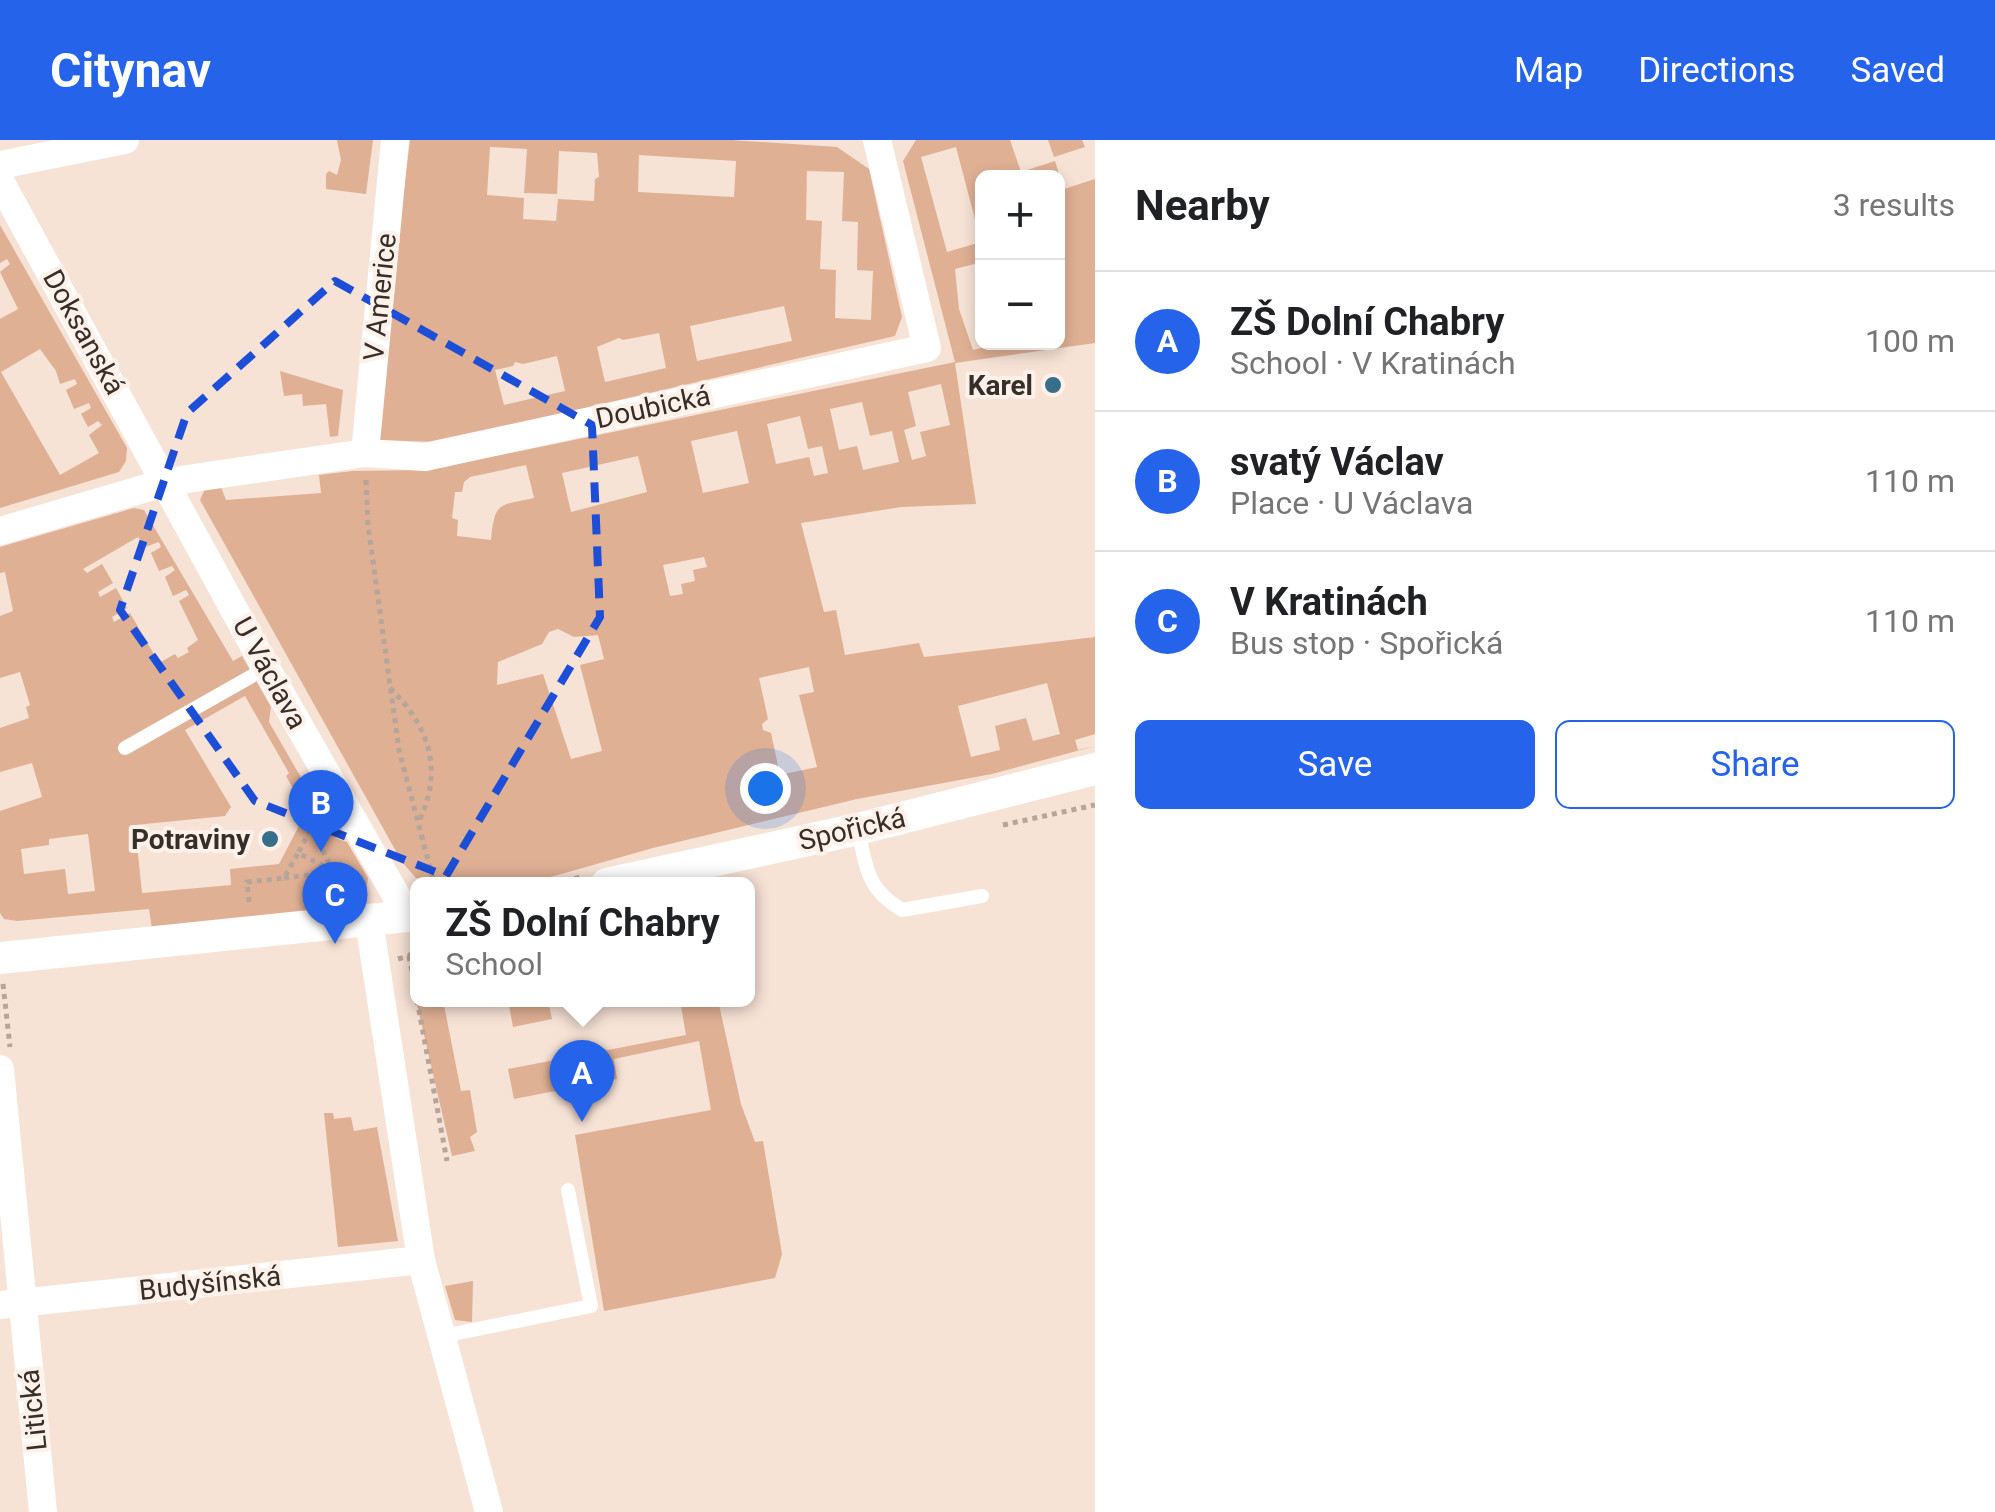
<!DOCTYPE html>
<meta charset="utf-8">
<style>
:root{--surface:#fff;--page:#f2f2f2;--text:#202124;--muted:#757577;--line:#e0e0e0;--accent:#2563eb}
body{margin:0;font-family:Roboto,sans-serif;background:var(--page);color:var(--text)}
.controls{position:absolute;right:30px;top:30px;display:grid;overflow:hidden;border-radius:15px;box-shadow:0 5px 15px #0003}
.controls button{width:90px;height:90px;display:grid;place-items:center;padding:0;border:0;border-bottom:2px solid var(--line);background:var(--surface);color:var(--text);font:50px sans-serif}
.you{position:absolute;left:765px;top:648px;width:35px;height:35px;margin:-25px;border:8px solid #fff;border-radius:50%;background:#1a73e8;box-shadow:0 0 0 15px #1a73e833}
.badge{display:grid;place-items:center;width:65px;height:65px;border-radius:50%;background:var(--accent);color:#fff;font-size:32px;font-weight:700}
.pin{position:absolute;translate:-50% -82px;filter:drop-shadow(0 2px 5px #0008)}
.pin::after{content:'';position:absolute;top:52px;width:35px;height:30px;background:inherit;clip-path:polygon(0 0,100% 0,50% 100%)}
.popup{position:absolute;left:410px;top:737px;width:345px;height:130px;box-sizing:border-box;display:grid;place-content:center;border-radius:15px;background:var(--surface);filter:drop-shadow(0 2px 8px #0005);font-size:32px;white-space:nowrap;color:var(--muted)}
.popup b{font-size:38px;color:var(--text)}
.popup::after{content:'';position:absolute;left:50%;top:100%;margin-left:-20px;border:20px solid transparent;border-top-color:var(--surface)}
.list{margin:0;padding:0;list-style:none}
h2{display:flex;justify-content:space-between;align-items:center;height:130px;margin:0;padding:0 40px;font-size:42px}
h2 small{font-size:32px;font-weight:400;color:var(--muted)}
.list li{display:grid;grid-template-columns:65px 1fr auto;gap:30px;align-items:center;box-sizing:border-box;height:140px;padding:0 40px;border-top:2px solid var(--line)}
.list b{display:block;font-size:38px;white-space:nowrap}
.list p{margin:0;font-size:32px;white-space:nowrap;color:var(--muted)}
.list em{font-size:32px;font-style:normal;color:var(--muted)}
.actions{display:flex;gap:20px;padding:30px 40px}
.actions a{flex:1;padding:22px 0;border:2px solid var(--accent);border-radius:15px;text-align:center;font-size:35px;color:var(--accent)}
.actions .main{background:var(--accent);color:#fff}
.map{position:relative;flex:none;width:1095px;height:1372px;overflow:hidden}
header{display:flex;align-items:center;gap:60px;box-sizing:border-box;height:140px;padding:0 50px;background:var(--accent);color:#fff}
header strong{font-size:48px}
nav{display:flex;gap:55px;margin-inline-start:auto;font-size:35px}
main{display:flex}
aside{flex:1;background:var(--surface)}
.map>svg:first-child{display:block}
.green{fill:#dfb094;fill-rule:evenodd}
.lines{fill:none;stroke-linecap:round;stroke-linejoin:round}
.path{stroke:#b6a59b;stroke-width:5;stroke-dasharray:5 5;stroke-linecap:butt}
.service{stroke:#fff;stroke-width:14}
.minor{stroke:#fff;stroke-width:28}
.tertiary{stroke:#fff;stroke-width:32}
.marked{fill:none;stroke:#1d4ed8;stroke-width:8;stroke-dasharray:20 12;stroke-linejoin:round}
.poi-dot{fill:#376e89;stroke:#fef1ea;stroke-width:4}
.labels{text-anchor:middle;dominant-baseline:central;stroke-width:8;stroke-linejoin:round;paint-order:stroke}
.street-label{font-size:28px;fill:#362e29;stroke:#fef1ea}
.poi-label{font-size:28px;font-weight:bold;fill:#362e29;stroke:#fef1ea;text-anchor:end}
</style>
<header>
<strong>Citynav</strong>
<nav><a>Map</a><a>Directions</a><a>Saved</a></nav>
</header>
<main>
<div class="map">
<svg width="1095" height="1372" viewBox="0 0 1095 1372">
<rect width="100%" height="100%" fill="#f7e2d6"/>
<g class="green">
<polygon points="337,0 373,0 366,54 326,49 326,34 329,31 337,35 341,20"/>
<path d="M410,0H731L837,7L869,29L902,177L895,196L438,302L379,300L374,292ZM490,7L527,9L524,53L557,54L559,11L597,13L599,37L595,39L594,61L558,59L556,81L523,79L524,58L487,55ZM639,15L736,21L734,57L638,52ZM807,31L844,32L842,81L858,82L857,130L873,131L871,180L835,178L836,130L820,129L822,81L806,80ZM784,166L792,201L697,221L690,186ZM659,193L666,228L605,242L597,207L619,198L623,200ZM557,216L565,251L504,265L495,230L513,226L515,222L523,224Z"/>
<path d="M916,0H1010L1021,32L1055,21L1064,49L1095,39V203L955,223L976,364L901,367L801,383L824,472L836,470L845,515L919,503L924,517L1095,497V594L1075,600L1078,610L1095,606L992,634L857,659L653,708L526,744H439L416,738L402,722L200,360L208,342H219L226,360L321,353L319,335L352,331L427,330L955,222L903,21ZM956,7L981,102L947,112L921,17ZM982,38H1058V202L1002,203L973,210L959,169L955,129L982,122ZM941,244L950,285L920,292L926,316L912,320L904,290L916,286L908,252ZM862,262L870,296L892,291L899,322L863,330L857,306L839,310L830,269ZM800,276L808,309L822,306L828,333L814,336L809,317L776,324L767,284ZM737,291L749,343L703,353L691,301ZM638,316L647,352L571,372L562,333ZM526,325L534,358C498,366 495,361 491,400L457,396L458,380L452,378L455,352H462L464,342L470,337ZM704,417L707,427L693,430L695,441L681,444L683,454L670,456L663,425ZM558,489L574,497L598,495L604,519L580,525L602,611L571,619L543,534L497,545L498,522L542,504L549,492ZM809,527L814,552L799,555L817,627L780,635L771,593L763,590L762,584L768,579L759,538ZM1047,543L1060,594L1033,601L1026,578L995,586L1000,610L971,617L958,566Z"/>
<polygon points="1048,0 1082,0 1085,7 1054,17"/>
<path d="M0,85L127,308L126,321L119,332L0,368V179L18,169L0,132L10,124L7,119L0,123ZM40,209L56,231L60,244L75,239L77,244L66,250L74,269L89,263L91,268L81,274L88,287L98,281L102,285L89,295L99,313L60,335L1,232Z"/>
<polygon points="280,231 343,250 338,296 330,297 326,264 303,266 302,254 284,256"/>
<path d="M134,368L144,370L233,521L242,516L271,567L269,582L336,698L347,702L368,738L366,751L328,772L152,789L149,769L17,781L4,779L0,773V671L42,657L32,623L0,632V588L29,578L26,567L30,565L20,532L0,538V476L13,471L5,432L0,433V407ZM138,397L145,407L159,402L161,407L151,413L159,431L172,426L175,430L165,437L173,456L186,450L189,455L179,461L198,500L187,508L189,512L178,518L175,514L159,523L130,473L114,482L112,477L127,468L116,448L100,457L98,452L113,443L102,424L87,433L83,429ZM245,556L289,633L286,636L310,678L300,684L279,724L230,729L231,745L142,753L135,685L225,676L231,667L185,590ZM88,694L95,751L68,754L65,729L24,734L21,709L49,705V699Z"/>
<polygon points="417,850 417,860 443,860 461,951 470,950 477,992 470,997 475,1011 452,1016 415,856"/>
<polygon points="508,860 548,860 552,879 513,887"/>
<polygon points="680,860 718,860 741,964 755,1002 763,1001 782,1114 775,1138 604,1171 575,995 711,970 699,901 614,919 617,939 514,959 508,929 686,895"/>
<polygon points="324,973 333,973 334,979 351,977 354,991 377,987 398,1101 338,1107"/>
<polygon points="473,1141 472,1182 455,1180 445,1146"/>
</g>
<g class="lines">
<g class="path">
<polyline points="366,340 368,385 399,610 433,739 430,744"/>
<path d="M390,548C429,586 444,630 419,681"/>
<polyline points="1003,685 1095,665"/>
<polyline points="284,738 334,732 311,689 298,713"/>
<polyline points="545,744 582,737"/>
<polyline points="249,762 247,742 284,738 298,713 359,744"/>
<polyline points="409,816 417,857"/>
<polyline points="398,819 409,816 417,807"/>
<polyline points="3,844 10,907"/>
<polyline points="417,860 447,1021"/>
</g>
<g class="service">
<polyline points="125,608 266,528"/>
<path d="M858,690C867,729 866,748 902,770L982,756"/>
<polyline points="443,1196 591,1166 568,1050"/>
</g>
<g class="minor">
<polyline points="0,25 125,0"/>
<polyline points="0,41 266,528 397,757 399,777"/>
<polyline points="365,313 395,0"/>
<polyline points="0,391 167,342 365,313 425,317 927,208 877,0"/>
<polyline points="369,781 421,1120 489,1372"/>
<polyline points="0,929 43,1372"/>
<polyline points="0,1165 421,1120"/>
</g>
<g class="tertiary">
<polyline points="607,744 858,689 1095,629"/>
<polyline points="0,818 417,775"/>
</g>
</g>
<path class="marked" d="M335,141L592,285L600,477L446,736L255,661L120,470L187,273Z"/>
<g class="poi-dot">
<circle cx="1053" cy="245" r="10"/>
<circle cx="270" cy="699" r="10"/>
</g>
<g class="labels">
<g class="street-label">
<text transform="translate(380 157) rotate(-84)">V Americe</text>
<text transform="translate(84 192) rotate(61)">Doksanská</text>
<text transform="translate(653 267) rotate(-12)">Doubická</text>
<text transform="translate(270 533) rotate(61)">U Václava</text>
<text transform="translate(852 689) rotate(-13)">Spořická</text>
<text transform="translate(210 1143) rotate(-6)">Budyšínská</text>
<text transform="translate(33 1270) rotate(-96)">Litická</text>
</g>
<g class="poi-label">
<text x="1033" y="245">Karel</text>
<text x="250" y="699">Potraviny</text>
</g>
</g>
</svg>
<div class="controls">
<button>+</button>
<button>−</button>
</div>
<div class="you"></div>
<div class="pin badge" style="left:582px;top:982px">A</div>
<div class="popup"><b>ZŠ Dolní Chabry</b>School</div>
<div class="pin badge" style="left:321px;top:712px">B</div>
<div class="pin badge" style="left:335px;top:804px">C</div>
</div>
<aside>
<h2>Nearby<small>3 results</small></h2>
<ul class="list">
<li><span class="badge">A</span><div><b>ZŠ Dolní Chabry</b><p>School · V Kratinách</p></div><em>100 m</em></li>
<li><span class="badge">B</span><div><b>svatý Václav</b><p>Place · U Václava</p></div><em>110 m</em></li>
<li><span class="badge">C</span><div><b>V Kratinách</b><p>Bus stop · Spořická</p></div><em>110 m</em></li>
</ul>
<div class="actions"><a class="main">Save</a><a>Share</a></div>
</aside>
</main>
